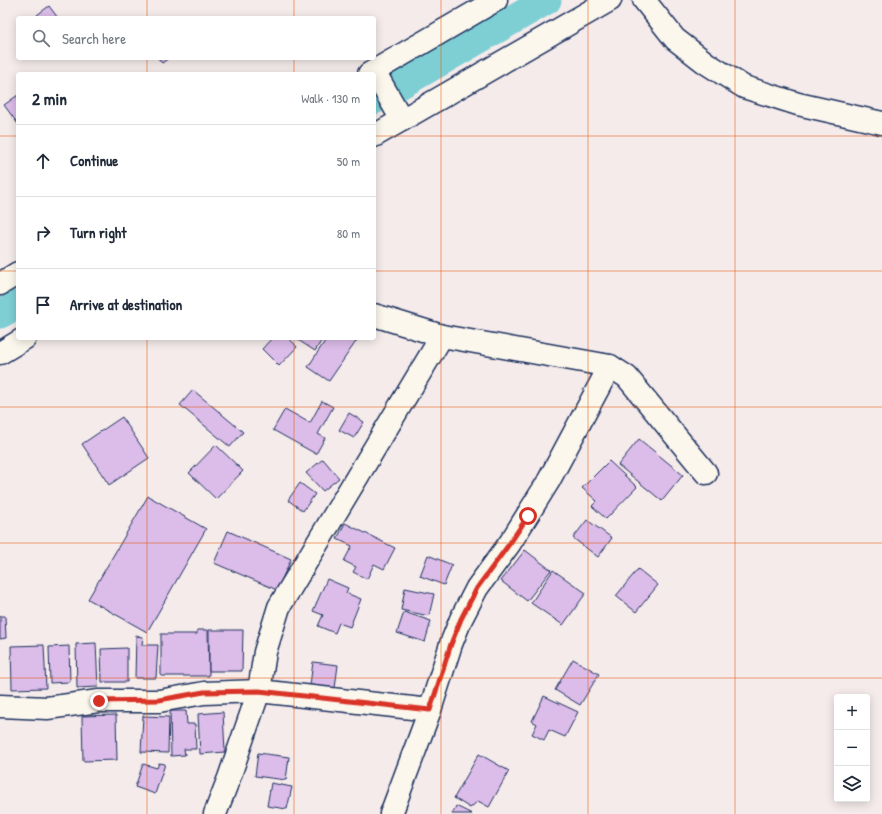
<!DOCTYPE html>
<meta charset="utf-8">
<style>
:root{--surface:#fff;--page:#f2f2f3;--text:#1f2937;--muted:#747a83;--line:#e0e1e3}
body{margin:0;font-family:"Patrick Hand",sans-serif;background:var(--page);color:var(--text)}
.controls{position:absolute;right:12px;bottom:12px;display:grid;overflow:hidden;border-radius:4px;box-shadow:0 2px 10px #0003}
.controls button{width:36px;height:36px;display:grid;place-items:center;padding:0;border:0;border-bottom:1px solid var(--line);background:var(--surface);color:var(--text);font:20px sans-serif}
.stop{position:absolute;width:12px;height:12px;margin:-9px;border:3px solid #d93025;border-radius:50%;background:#fff}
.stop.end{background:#d93025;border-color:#fff;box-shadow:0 1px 4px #0008}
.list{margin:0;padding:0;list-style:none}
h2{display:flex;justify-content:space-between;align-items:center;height:52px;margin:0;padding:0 16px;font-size:17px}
h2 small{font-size:13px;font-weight:400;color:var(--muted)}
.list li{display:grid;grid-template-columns:26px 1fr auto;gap:12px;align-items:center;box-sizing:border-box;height:72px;padding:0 16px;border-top:1px solid var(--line)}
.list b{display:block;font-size:15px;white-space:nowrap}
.list em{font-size:13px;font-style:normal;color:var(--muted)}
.icon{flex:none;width:22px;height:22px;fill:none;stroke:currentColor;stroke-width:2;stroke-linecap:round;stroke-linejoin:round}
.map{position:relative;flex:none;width:882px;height:814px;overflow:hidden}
.search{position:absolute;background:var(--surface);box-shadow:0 2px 10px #0003;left:16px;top:16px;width:360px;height:44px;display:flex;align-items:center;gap:10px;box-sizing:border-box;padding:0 14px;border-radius:4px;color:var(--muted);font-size:15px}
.panel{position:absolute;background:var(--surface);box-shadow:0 2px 10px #0003;left:16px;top:72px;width:360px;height:268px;border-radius:4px}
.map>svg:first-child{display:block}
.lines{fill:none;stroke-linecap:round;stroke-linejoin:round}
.canal{stroke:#7ecfd4;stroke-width:29}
.building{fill:#dcbce9;stroke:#1b2f5e}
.minor-casing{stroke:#1b2f5e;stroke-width:25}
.minor{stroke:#fbf7ec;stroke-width:22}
.route{stroke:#d93025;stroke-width:5}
.grid{fill:none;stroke:#e8590c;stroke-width:1;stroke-opacity:0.55}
</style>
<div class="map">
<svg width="882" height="814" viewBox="0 0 882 814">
<rect width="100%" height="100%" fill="#f5ebeb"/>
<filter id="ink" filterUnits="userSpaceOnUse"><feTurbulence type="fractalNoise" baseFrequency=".025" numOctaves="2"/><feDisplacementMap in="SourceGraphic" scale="8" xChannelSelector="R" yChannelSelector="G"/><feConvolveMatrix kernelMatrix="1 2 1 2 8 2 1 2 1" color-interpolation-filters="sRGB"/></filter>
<g filter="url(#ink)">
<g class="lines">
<g class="canal">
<polyline points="374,100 547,0"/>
<polyline points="0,314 18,304"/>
</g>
</g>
<g class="building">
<polygon points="49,6 58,18 40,18 37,15"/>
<polygon points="158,58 169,58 162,63"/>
<polygon points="18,95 18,124 4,105"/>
<polygon points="272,338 289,338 297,347 279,366 262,349"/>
<polygon points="295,338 323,338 315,351"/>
<polygon points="327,338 354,338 357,340 329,381 308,367"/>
<polygon points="193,390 243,432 230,447 180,405"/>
<polygon points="322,401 333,407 318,434 325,438 316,454 273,430 285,409 310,423"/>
<polygon points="349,413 364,422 354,438 339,430"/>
<polygon points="122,417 149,458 109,485 82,444"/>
<polygon points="639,439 683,475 662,501 618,465"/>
<polygon points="216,445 243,471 216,499 189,473"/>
<polygon points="323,459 339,478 323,491 306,473"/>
<polygon points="609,461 637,487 606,519 592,506 597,501 582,488"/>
<polygon points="300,483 315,494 303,511 288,500"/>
<polygon points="148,496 206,529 147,632 88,599"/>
<polygon points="587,520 612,538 598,557 573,538"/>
<polygon points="345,523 395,548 384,569 374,564 367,579 353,572 356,567 344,561 352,546 337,539"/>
<polygon points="228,531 291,559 277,590 214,563"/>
<polygon points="525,550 551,570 527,601 501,581"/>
<polygon points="428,555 452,565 444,585 420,576"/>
<polygon points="638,569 658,585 636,612 616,596"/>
<polygon points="553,570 586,593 563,625 531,603"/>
<polygon points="327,579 348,588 346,593 361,599 350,627 339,623 335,633 318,626 323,615 313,611"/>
<polygon points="405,588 434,594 429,616 401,610"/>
<polygon points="404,612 431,621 425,642 397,633"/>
<polygon points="0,616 5,616 6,638 0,639"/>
<polygon points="197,630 208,630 209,676 161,676 161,634 197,634"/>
<polygon points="209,630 243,630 242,671 209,671"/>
<polygon points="136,636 143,637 142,645 158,645 156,678 135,678"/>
<polygon points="96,643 98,687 77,688 76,644"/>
<polygon points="44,645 46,688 12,689 11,646"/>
<polygon points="69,646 70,682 50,683 49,647"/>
<polygon points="127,648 127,682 102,682 101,649"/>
<polygon points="573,659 599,674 580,705 555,690"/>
<polygon points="313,662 338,665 335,688 310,685"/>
<polygon points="544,696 578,712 565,737 549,730 544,740 532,734 537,724 532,721"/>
<polygon points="170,711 186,711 187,724 195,724 196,749 184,749 185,755 171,756"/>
<polygon points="223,712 225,752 200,754 198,714"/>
<polygon points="116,715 117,760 83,761 82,716"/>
<polygon points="143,716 169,717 168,753 141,752"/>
<polygon points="258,753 289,757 286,780 255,776"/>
<polygon points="479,754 509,771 489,807 478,801 470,808 454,798"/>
<polygon points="159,763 165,764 155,794 135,787 143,764 157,768"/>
<polygon points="271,783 292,787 287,809 267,806"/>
<polygon points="456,806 472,814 452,814"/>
</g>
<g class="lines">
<defs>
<g id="minor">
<polyline points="644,0 675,39 706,63 744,87 798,104 882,123"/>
<polyline points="374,71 402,120"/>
<polyline points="369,74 496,0"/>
<polyline points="374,136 610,0"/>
<polyline points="0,284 18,273"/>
<polyline points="374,315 442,336 610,366 627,377 706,473"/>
<polyline points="0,353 25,338"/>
<polyline points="0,706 47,708 99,701 159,701 204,693 259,691 430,710"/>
<polyline points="215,814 229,778 259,691 265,652 279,607 442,336"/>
<polyline points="391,814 430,710 451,644 461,619 477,588 510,543 548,482 610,366"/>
</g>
</defs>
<use href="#minor" class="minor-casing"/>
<use href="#minor" class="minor"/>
</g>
</g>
<g class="lines" filter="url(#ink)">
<polyline class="route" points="99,701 159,700 204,692 259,691 430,710 451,644 461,619 477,588 510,543 528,516"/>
</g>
<path class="grid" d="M147,0V18M294,0V18M441,0V814M588,0V814M735,0V814M147,58V74M294,58V74M0,136H18M374,136H882M0,271H18M374,271H882M147,338V814M294,338V814M0,407H882M0,543H882M0,678H882"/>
</svg>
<div class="controls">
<button>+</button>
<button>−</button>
<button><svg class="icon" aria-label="layers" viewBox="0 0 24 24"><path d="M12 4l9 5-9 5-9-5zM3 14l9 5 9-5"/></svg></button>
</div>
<div class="stop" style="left:528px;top:516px"></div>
<div class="stop end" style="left:99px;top:701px"></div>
<div class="search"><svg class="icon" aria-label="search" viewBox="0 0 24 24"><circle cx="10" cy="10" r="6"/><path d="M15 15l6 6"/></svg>Search here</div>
<section class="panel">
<h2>2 min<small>Walk · 130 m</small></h2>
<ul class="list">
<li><svg class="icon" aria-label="ahead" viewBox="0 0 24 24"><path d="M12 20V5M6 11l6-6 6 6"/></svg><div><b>Continue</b></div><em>50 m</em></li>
<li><svg class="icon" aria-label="right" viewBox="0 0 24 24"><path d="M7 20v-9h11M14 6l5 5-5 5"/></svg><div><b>Turn right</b></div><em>80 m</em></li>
<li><svg class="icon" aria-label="arrive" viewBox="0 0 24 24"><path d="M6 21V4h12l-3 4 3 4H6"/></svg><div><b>Arrive at destination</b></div></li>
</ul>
</section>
</div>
